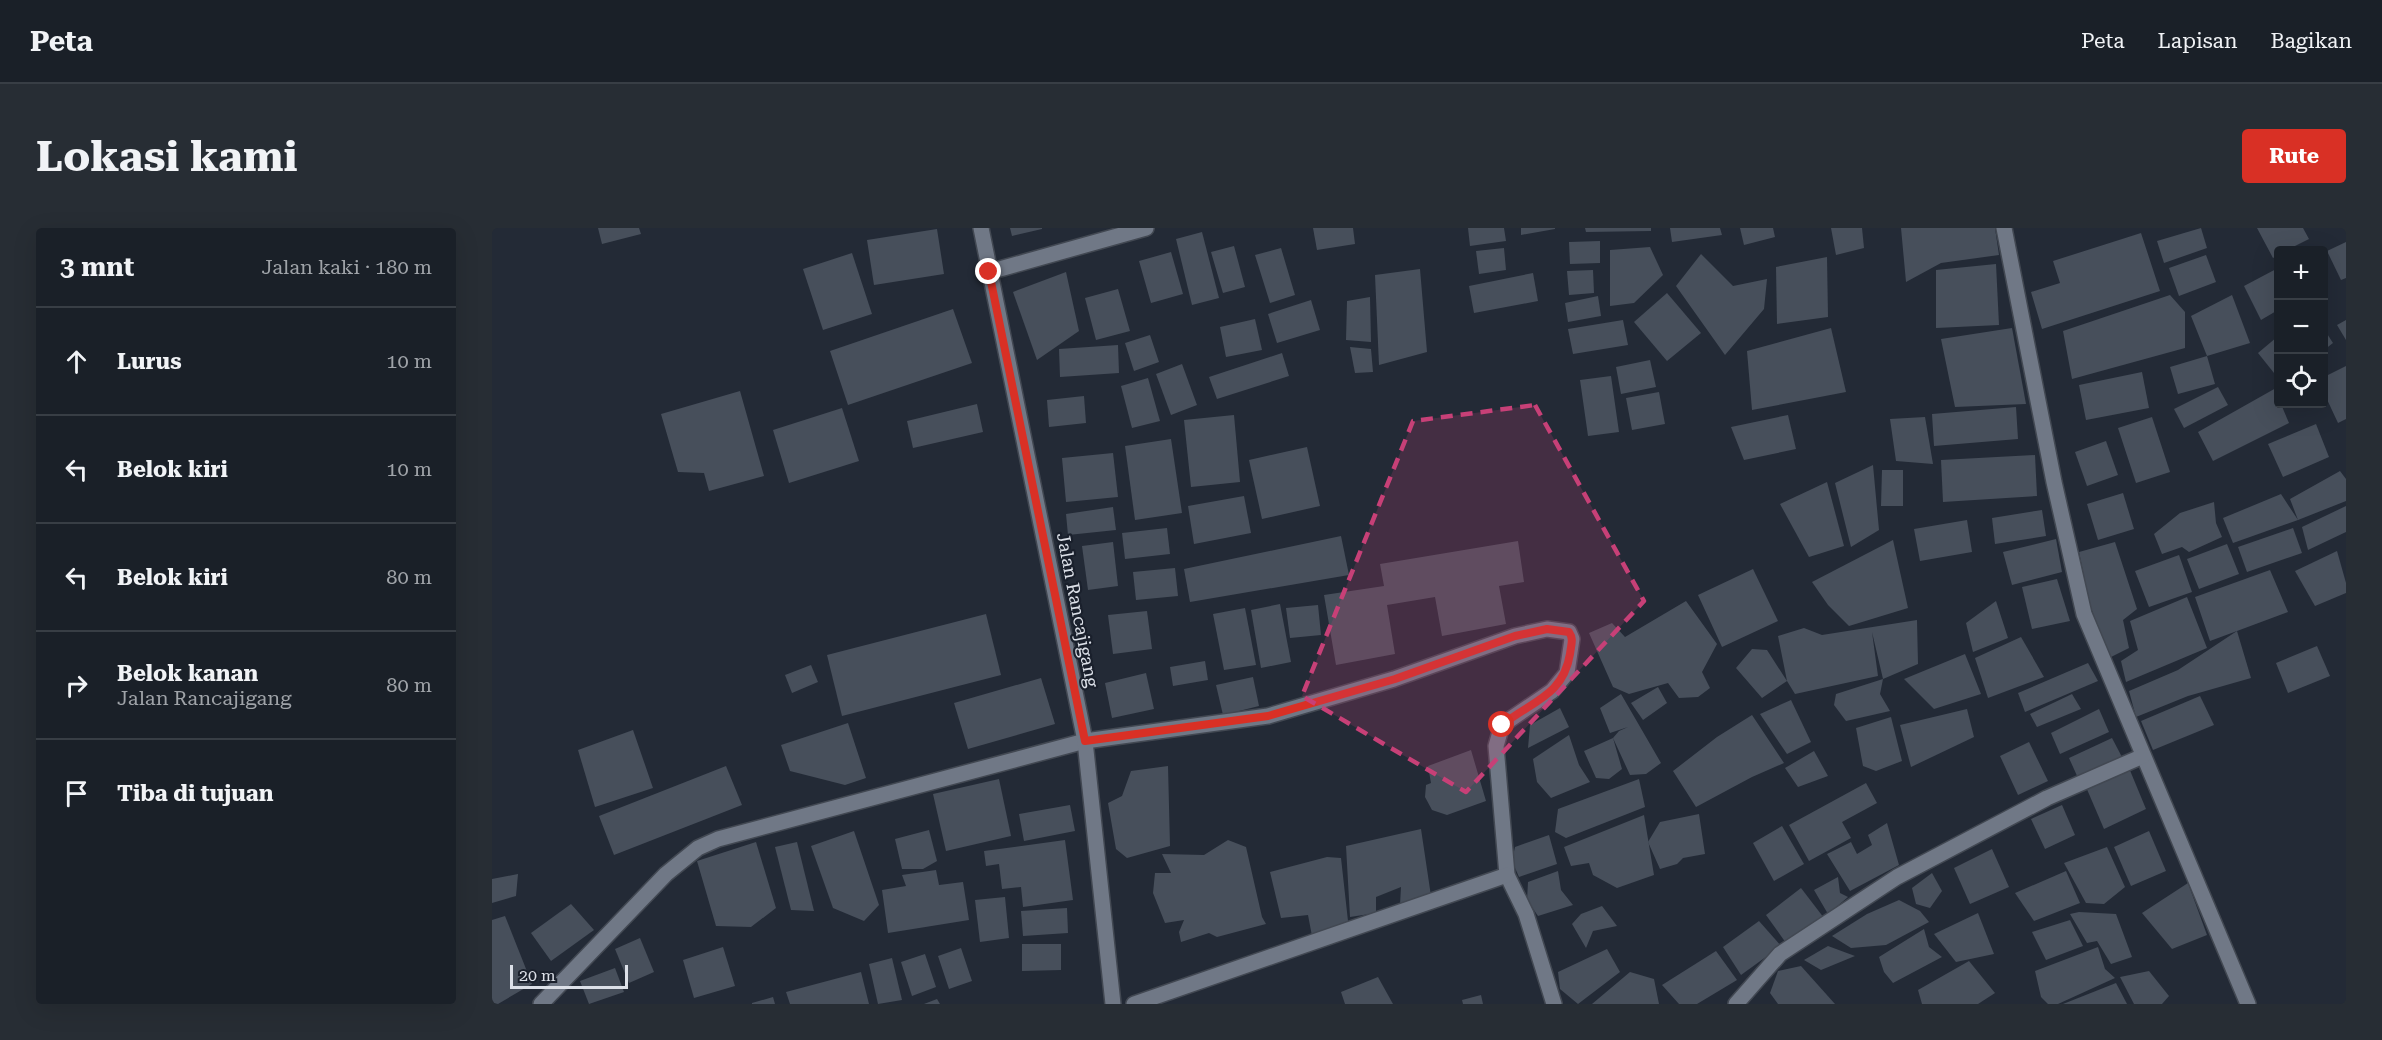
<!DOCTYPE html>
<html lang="id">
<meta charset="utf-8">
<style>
:root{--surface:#1a2028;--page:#272d34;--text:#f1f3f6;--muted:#9fa3a8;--line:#383e45;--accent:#d93025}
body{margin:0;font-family:"Roboto Serif",serif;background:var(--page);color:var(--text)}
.controls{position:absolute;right:18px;top:18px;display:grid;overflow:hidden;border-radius:6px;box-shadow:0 6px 24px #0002}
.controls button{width:54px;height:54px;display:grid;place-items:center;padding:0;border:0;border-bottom:2px solid var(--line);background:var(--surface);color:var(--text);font:30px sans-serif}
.scale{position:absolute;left:18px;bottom:15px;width:118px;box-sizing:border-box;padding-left:6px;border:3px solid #dce0e8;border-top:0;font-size:16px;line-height:21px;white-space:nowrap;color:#dce0e8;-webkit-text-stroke:4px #1a202c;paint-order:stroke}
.stop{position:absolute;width:18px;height:18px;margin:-14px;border:4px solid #d93025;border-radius:50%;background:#fff}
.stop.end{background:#d93025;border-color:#fff;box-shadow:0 2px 6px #0008}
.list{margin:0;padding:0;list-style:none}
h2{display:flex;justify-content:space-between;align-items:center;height:78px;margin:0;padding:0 24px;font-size:26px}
h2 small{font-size:20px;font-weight:400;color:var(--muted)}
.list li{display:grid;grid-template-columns:39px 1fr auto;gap:18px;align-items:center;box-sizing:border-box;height:108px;padding:0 24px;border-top:2px solid var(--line)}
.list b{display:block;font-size:22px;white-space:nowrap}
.list p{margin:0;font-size:20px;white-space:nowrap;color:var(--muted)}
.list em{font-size:20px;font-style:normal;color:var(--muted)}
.icon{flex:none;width:33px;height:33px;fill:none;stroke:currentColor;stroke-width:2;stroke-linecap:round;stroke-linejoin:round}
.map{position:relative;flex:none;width:1854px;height:776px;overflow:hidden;border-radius:6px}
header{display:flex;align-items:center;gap:36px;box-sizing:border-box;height:84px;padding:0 30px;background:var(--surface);border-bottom:2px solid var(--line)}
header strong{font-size:28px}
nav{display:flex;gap:33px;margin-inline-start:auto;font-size:21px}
.intro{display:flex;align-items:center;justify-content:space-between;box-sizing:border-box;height:144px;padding:0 36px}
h1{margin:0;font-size:42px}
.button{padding:15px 27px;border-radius:6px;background:var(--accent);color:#fff;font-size:21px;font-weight:700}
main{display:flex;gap:36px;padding:0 36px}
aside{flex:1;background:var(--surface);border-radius:6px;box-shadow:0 6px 24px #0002}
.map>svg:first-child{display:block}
.building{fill:#474f5b}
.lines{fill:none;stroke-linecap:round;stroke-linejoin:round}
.minor-casing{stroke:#424852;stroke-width:18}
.secondary-casing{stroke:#424852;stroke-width:18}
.minor{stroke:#707886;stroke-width:15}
.secondary{stroke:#707886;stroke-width:15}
.route{stroke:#d93025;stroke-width:8}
.marked{fill:#c74077;fill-opacity:0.2;stroke:#c74077;stroke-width:4.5;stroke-dasharray:12 8;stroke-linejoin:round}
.labels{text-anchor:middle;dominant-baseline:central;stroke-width:4.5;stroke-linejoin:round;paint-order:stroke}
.street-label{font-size:18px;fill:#dce0e8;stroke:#1a202c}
</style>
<header>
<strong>Peta</strong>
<nav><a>Peta</a><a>Lapisan</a><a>Bagikan</a></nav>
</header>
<div class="intro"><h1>Lokasi kami</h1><a class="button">Rute</a></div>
<main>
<aside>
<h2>3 mnt<small>Jalan kaki · 180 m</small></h2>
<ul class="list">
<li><svg class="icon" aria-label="ahead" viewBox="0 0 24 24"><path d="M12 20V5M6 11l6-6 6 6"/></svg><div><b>Lurus</b></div><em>10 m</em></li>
<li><svg class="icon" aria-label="left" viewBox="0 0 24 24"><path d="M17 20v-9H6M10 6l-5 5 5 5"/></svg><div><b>Belok kiri</b></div><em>10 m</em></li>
<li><svg class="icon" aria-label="left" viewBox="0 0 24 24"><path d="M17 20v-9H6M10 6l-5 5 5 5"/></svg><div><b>Belok kiri</b></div><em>80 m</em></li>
<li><svg class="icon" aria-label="right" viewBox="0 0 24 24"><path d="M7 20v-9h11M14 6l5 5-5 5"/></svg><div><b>Belok kanan</b><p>Jalan Rancajigang</p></div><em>80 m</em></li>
<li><svg class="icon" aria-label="arrive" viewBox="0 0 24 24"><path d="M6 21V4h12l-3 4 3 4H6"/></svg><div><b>Tiba di tujuan</b></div></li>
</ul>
</aside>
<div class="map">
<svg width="1854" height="776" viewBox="0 0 1854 776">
<rect width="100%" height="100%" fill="#232a36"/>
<g class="building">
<polygon points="106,0 147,0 149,6 110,16"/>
<polygon points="518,0 550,0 550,1 520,8"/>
<polygon points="821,0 861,0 863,16 825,22"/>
<polygon points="976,0 1012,0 1014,13 978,18"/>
<polygon points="1029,0 1063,0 1063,1 1029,7"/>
<polygon points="1093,0 1159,0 1159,3 1094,4"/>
<polygon points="1178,0 1228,0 1230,7 1180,14"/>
<polygon points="1248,0 1281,0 1283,9 1252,17"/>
<polygon points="1339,0 1370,0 1372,20 1344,27"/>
<polygon points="1409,0 1503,0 1507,27 1449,35 1414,54"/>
<polygon points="1709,0 1715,20 1672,35 1665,13"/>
<polygon points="1765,0 1811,0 1817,11 1795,22 1786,22 1786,27 1781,30"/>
<polygon points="445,1 452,46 382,57 375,12"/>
<polygon points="710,4 727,70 700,77 684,11"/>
<polygon points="1649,5 1668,63 1550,101 1539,64 1568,55 1561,33"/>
<polygon points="1108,13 1108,35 1078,36 1077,14"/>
<polygon points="1854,14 1854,50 1849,52 1835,23"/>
<polygon points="742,18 753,59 731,65 719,24"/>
<polygon points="1158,19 1171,47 1142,75 1118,78 1118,22"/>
<polygon points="789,20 803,67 778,75 763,27"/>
<polygon points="1012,20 1014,42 987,46 984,23"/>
<polygon points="679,24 691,66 659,75 647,33"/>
<polygon points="360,25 380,86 331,102 311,41"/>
<polygon points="1209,26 1241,58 1275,51 1272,81 1233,127 1184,58"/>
<polygon points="1714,27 1724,54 1687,68 1677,40"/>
<polygon points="1335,29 1336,89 1285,96 1284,39"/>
<polygon points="1504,36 1507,97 1444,100 1444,42"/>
<polygon points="1786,40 1786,82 1769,92 1752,58"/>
<polygon points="928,41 935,124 887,137 883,47"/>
<polygon points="1101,42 1102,65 1077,67 1075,43"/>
<polygon points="574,44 587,103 545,132 521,64"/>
<polygon points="1041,45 1046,73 982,85 977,58"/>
<polygon points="626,61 638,103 604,112 593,70"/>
<polygon points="1175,65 1209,105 1175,133 1142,94"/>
<polygon points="1678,67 1693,84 1693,120 1580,151 1571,103"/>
<polygon points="1740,67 1758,115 1715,128 1699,88"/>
<polygon points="1106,68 1109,88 1076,94 1073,75"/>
<polygon points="878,69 879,114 854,112 855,73"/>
<polygon points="819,72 828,102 785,115 776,86"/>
<polygon points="461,81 480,135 356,177 338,123"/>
<polygon points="763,91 770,122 734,129 728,99"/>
<polygon points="1131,92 1136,117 1081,126 1076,101"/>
<polygon points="1854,92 1854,112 1845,97"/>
<polygon points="1339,100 1354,164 1260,182 1255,123"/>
<polygon points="1520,100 1534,176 1463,179 1449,111"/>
<polygon points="1832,101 1841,115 1832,122"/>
<polygon points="658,107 667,134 642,143 633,115"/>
<polygon points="1785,109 1786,111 1786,150 1766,125"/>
<polygon points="626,117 627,145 568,149 567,121"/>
<polygon points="858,119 879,121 881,144 863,145"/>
<polygon points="790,125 797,148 725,171 717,149"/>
<polygon points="1715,128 1723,156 1686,166 1678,139"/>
<polygon points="1158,132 1164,159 1129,166 1124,139"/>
<polygon points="690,136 705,177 679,187 664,146"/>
<polygon points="1854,138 1854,191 1846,195 1832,165 1832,149"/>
<polygon points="1650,144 1657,180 1594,192 1587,157"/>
<polygon points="1119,148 1127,204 1096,208 1088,152"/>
<polygon points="656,150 668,193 640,200 629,158"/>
<polygon points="1726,159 1736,177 1692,200 1682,181"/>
<polygon points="1784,160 1786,176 1789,176 1797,195 1721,233 1706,204"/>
<polygon points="248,163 272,248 217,263 212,245 186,244 169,186"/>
<polygon points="1167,164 1173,196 1140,202 1134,170"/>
<polygon points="592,168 594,195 557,199 555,172"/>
<polygon points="485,176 491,204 421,220 415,193"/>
<polygon points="1524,179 1526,211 1442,218 1440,186"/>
<polygon points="350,180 367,233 297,255 281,202"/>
<polygon points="742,187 748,254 699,259 692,192"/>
<polygon points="1296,187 1304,221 1252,232 1239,199"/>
<polygon points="1433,189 1441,236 1404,233 1398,191"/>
<polygon points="1660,189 1678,244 1644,255 1626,200"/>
<polygon points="1824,196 1837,229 1791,249 1776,216"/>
<polygon points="679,211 690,285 643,292 633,218"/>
<polygon points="1614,213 1626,247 1595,258 1583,224"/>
<polygon points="815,219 828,278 770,291 757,232"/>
<polygon points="621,225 626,269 574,274 570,230"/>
<polygon points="1543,227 1545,268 1451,274 1449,232"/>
<polygon points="1381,237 1387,302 1359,319 1343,255"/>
<polygon points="1390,242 1411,242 1411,278 1389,278"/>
<polygon points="1848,243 1854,251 1854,273 1806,292 1741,315 1731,290 1789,266 1806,292 1798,271"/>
<polygon points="1335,254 1352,318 1317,329 1288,276"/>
<polygon points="1631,265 1642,301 1606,312 1595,276"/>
<polygon points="752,268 759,305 702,316 696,278"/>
<polygon points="1722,274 1724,295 1730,309 1697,324 1690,319 1670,326 1662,306 1688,285"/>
<polygon points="1854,278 1854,304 1816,322 1810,299"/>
<polygon points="621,279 624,302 576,307 574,286"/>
<polygon points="1550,282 1554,308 1503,316 1500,290"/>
<polygon points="1475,292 1480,324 1428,333 1422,301"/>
<polygon points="675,300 678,326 633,331 630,305"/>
<polygon points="1801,300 1810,325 1755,344 1746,319"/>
<polygon points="849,308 857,347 698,374 692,341"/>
<polygon points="1564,311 1570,344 1520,357 1511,324"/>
<polygon points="1401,312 1416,380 1357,398 1336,377 1320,354"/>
<polygon points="1026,313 1032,354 1007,358 1014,396 950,408 943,369 895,377 903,426 844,437 832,367 892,358 888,336"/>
<polygon points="621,314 626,358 596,362 590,318"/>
<polygon points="1623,314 1645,381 1631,392 1637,420 1617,430 1598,377 1587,324"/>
<polygon points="1735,316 1747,346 1707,361 1695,331"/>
<polygon points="1845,323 1854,355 1854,365 1823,378 1803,343"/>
<polygon points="1687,327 1700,364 1657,379 1643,343"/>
<polygon points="683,340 686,368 644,372 641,344"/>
<polygon points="1261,341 1286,393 1230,419 1206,367"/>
<polygon points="1778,342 1796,384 1745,403 1759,450 1696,468 1644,489 1637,463 1686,442 1745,403 1718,413 1703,369"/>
<polygon points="1565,351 1578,393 1540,401 1530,359"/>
<polygon points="1695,369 1715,420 1634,454 1629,433 1646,422 1638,393"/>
<polygon points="1194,373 1225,416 1210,444 1218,460 1206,469 1187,470 1176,455 1137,466 1121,459 1097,405 1120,395 1133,409"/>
<polygon points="1504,373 1516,410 1481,424 1474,395"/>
<polygon points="788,376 799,434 769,440 759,382"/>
<polygon points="826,377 829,407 798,410 794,380"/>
<polygon points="753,380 764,437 732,442 721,386"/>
<polygon points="655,383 660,421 621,426 616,387"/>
<polygon points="494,386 509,447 350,488 335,427"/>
<polygon points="1425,392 1426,436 1391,451 1380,404 1386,448 1303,466 1295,453 1270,470 1244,440 1260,421 1275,422 1295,453 1286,408 1312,400 1330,407"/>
<polygon points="1529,409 1552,449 1496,470 1483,430"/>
<polygon points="1825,418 1838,448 1796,465 1784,435"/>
<polygon points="1473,426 1489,466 1442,481 1412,451"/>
<polygon points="713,433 716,452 681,458 678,439"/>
<polygon points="1596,435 1606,453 1533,484 1526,465"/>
<polygon points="319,437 326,454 300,465 293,447"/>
<polygon points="654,445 662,481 620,490 613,455"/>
<polygon points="761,449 767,478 731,487 724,457"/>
<polygon points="549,450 563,496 476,521 462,475"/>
<polygon points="1391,451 1388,466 1398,483 1354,493 1342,477 1344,466"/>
<polygon points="1166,459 1175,475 1151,492 1139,475"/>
<polygon points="1129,466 1169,535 1154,546 1138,547 1121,510 1130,541 1117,551 1104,550 1092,523 1121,510 1127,503 1136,499 1118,505 1108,480"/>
<polygon points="1580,466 1589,481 1545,499 1538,486"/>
<polygon points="1708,468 1722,497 1661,522 1649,493"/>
<polygon points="1299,472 1319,514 1295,526 1268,486"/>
<polygon points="1068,480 1077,499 1036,520 1038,497"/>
<polygon points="1475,481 1482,509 1419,539 1408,497"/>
<polygon points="1607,481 1617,504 1568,526 1559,505"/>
<polygon points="1260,487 1292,535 1260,549 1204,579 1181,543 1225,509"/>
<polygon points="1399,489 1410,533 1384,543 1371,538 1364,500"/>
<polygon points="356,495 374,550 353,557 298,543 289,517"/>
<polygon points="141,502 161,560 103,579 86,522"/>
<polygon points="1077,507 1087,537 1098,554 1059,570 1045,554 1041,531"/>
<polygon points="1620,510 1631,531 1586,550 1577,530"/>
<polygon points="1537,514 1556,553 1526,567 1508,528"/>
<polygon points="979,522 994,573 955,587 940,582 933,569 934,557 939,555 936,538"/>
<polygon points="1322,523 1336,548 1306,559 1293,540"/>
<polygon points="234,538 250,577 122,627 107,588"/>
<polygon points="676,538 678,618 635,630 624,621 616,575 630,568 639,543"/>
<polygon points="1637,540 1654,581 1612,601 1594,559"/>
<polygon points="507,551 519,608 454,623 441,566"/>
<polygon points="1147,551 1153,579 1074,610 1063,604 1066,581"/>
<polygon points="1374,555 1385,575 1350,594 1359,610 1317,633 1297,597"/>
<polygon points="578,577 583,603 532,613 527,586"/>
<polygon points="1570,577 1583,607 1553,621 1539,591"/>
<polygon points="1207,586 1213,626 1191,630 1185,636 1168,641 1156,614 1168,594"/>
<polygon points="1152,587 1162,647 1125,660 1101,647 1097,635 1079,638 1072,619"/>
<polygon points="1395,595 1407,637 1358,663 1335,626 1359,614 1365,626 1380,617 1376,607"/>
<polygon points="1290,598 1312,636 1282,653 1261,615"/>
<polygon points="929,601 939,668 908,677 909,659 884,669 884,685 858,689 854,618"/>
<polygon points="437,602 445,633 431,641 410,641 403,611"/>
<polygon points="362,603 387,677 372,693 341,680 319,618"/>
<polygon points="1657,603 1674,643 1639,658 1622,619"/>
<polygon points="1057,607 1065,636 1027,649 1020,633 1023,619"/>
<polygon points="573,612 581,672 531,679 529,659 510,661 507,636 494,638 492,623"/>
<polygon points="736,612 754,619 770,689 774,696 725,709 717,705 689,714 687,704 692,692 673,695 661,665 663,645 679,645 670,626 712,627"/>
<polygon points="264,614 284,680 259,699 224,698 205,633"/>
<polygon points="305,614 322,683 299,682 283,619"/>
<polygon points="1615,619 1633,659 1612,676 1594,675 1572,635"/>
<polygon points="1500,621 1517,659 1478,676 1462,640"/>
<polygon points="835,629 849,630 856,693 820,708 816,687 789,690 778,644"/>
<polygon points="444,642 447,657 471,654 477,692 396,705 390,662 414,658 410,647"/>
<polygon points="1066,643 1069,662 1081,677 1046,688 1035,672 1036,654"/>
<polygon points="1574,643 1588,675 1542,693 1523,665"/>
<polygon points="1440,645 1450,663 1438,680 1424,676 1420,660"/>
<polygon points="26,646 24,668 0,675 0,651"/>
<polygon points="1346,649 1348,665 1356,669 1336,686 1322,662"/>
<polygon points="1696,655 1715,707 1680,721 1650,685"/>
<polygon points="1309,660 1332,690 1294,715 1274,687"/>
<polygon points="513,669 517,710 488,714 483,672"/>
<polygon points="1407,672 1428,683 1437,694 1394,717 1359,720 1340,708 1375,686"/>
<polygon points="79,676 102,702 59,733 39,705"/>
<polygon points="1110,678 1125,698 1101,703 1094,720 1080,696 1089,686"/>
<polygon points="575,680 576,705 531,708 529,683"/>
<polygon points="1587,684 1624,686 1640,729 1619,736 1605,713 1595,715 1578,686"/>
<polygon points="1486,685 1502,726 1464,734 1442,706"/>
<polygon points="13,688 40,756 6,776 0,776 0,692"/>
<polygon points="1578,692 1591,718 1554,732 1540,704"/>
<polygon points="1267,693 1289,718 1249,747 1231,719"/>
<polygon points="1432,701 1437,719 1450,729 1401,755 1392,744 1387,729"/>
<polygon points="148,710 162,744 137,755 123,721"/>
<polygon points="530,716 569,716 569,742 530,743"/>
<polygon points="1336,718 1363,728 1329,742 1312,732"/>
<polygon points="231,719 243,758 202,770 191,732"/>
<polygon points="1606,719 1613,741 1623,750 1566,776 1556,776 1549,769 1543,743"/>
<polygon points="469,720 480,753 457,761 446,728"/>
<polygon points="1115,721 1128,744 1086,776 1068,761 1066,744"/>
<polygon points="1224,723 1245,752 1205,776 1187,776 1170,757"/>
<polygon points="433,726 444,759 420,768 409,734"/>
<polygon points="400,730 410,772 386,776 377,736"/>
<polygon points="1477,733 1503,765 1486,776 1430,776 1426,762"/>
<polygon points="1309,738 1343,776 1286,776 1278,765 1286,743"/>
<polygon points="123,740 132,764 97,776 88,753"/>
<polygon points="1657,743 1677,768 1670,776 1642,776 1628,749"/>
<polygon points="369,744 377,776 298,776 294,764"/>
<polygon points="1138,744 1162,751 1167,776 1100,776"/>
<polygon points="886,749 901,776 853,776 849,764"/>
<polygon points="1624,755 1635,776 1571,776"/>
<polygon points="989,767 991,776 971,776 970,772"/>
<polygon points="281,769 283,776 260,776 260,775"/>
<polygon points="445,771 448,776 432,776"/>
</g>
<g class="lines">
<defs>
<g id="minor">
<polyline points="1512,0 1562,254 1592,386 1756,776"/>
<polyline points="497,44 654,0"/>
<polyline points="49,776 174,646 206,620 226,611 593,513 776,488 902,451 1023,408 1055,401 1077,404 1080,411 1075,445 1060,463 1010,497 1004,518 1015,647 1034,686 1062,776"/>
<polyline points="642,776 1015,647"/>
<polyline points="1244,776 1288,726 1405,649 1555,570 1651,528"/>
</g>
<polyline id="secondary" points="489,0 593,513 621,776"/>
</defs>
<use href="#minor" class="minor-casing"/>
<use href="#secondary" class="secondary-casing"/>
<use href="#minor" class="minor"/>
<use href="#secondary" class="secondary"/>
</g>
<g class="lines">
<path class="route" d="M497,44L593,513L776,488L903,451L1023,408L1055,401L1077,404C1082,411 1079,417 1078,426C1071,468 1040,473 1010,497"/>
</g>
<path class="marked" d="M1043,177L1152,373L974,564L810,468L921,193Z"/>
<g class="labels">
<g class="street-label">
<text transform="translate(586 382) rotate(79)">Jalan Rancajigang</text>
</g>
</g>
</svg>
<div class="controls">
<button>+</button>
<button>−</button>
<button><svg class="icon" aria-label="locate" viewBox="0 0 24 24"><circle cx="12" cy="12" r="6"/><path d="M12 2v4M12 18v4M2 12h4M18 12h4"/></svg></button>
</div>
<div class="scale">20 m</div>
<div class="stop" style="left:1010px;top:497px"></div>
<div class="stop end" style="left:497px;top:44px"></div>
</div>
</main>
